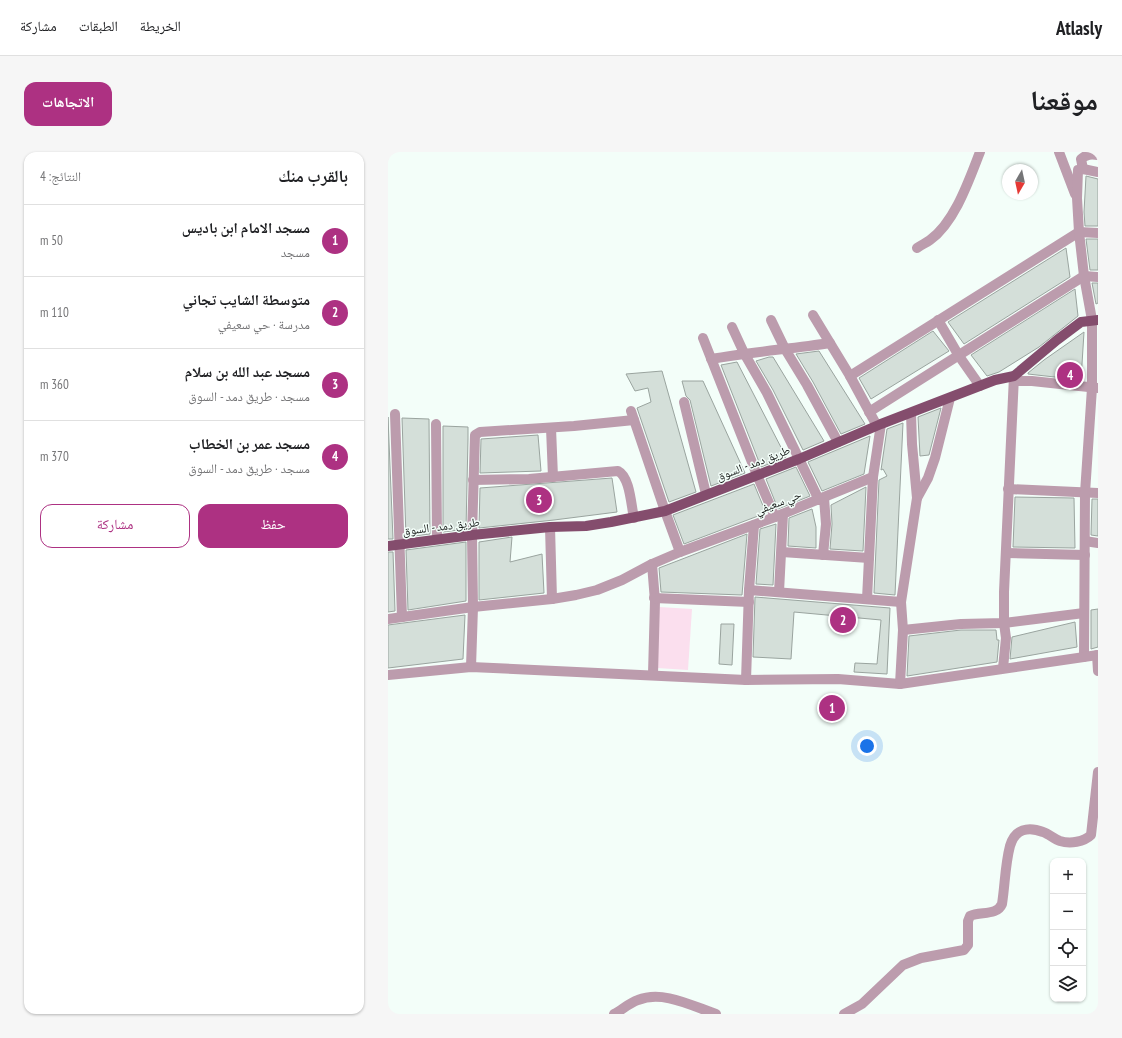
<!DOCTYPE html>
<html lang="ar">
<meta charset="utf-8">
<style>
:root{--surface:#fff;--page:#f6f6f6;--text:#202124;--muted:#757577;--line:#e0e0e0;--accent:#ad3182}
body{margin:0;font-family:"PT Sans Narrow","Noto Naskh Arabic",sans-serif;background:var(--page);color:var(--text);direction:rtl}
.controls{position:absolute;right:12px;bottom:12px;display:grid;overflow:hidden;border-radius:8px;box-shadow:0 1px 3px #0004}
.controls button{width:36px;height:36px;display:grid;place-items:center;padding:0;border:0;border-bottom:1px solid var(--line);background:var(--surface);color:var(--text);font:20px sans-serif}
.compass{position:absolute;left:614px;top:12px;width:36px;height:36px;border-radius:50%;background:var(--surface);box-shadow:0 1px 3px #0004;rotate:189deg}
.you{position:absolute;left:479px;top:594px;width:14px;height:14px;margin:-10px;border:3px solid #fff;border-radius:50%;background:#1a73e8;box-shadow:0 0 0 6px #1a73e833}
.badge{display:grid;place-items:center;width:26px;height:26px;border-radius:50%;background:var(--accent);color:#fff;font-size:13px;font-weight:700}
.pin{position:absolute;translate:-50% -50%;border:2px solid #fff;box-shadow:0 1px 4px #0006}
.list{margin:0;padding:0;list-style:none}
h2{display:flex;justify-content:space-between;align-items:center;height:52px;margin:0;padding:0 16px;font-size:17px}
h2 small{font-size:13px;font-weight:400;color:var(--muted)}
.list li{display:grid;grid-template-columns:26px 1fr auto;gap:12px;align-items:center;box-sizing:border-box;height:72px;padding:0 16px;border-top:1px solid var(--line)}
.list b{display:block;font-size:15px;white-space:nowrap}
.list p{margin:0;font-size:13px;white-space:nowrap;color:var(--muted)}
.list em{font-size:13px;font-style:normal;color:var(--muted)}
.actions{display:flex;gap:8px;padding:12px 16px}
.actions a{flex:1;padding:9px 0;border:1px solid var(--accent);border-radius:12px;text-align:center;font-size:14px;color:var(--accent)}
.actions .main{background:var(--accent);color:#fff}
.icon{flex:none;width:22px;height:22px;fill:none;stroke:currentColor;stroke-width:2;stroke-linecap:round;stroke-linejoin:round}
.map{position:relative;flex:none;width:710px;height:862px;overflow:hidden;direction:ltr;border-radius:12px}
header{display:flex;align-items:center;gap:24px;box-sizing:border-box;height:56px;padding:0 20px;background:var(--surface);border-bottom:1px solid var(--line)}
header strong{font-size:19px}
nav{display:flex;gap:22px;margin-inline-start:auto;font-size:14px}
.intro{display:flex;align-items:center;justify-content:space-between;box-sizing:border-box;height:96px;padding:0 24px}
h1{margin:0;font-size:28px}
.button{padding:10px 18px;border-radius:12px;background:var(--accent);color:#fff;font-size:14px;font-weight:700}
main{display:flex;gap:24px;padding:0 24px}
aside{flex:1;background:var(--surface);border-radius:12px;box-shadow:0 1px 3px #0004}
.map>svg:first-child{display:block}
.green{fill:#fbdfee}
.building{fill:#d4dfd9;stroke:#9aa49f}
.lines{fill:none;stroke-linecap:round;stroke-linejoin:round}
.minor{stroke:#bc9cad;stroke-width:10}
.major{stroke:#844d6d;stroke-width:10}
.labels{text-anchor:middle;dominant-baseline:central;stroke-width:3;stroke-linejoin:round;paint-order:stroke}
.street-label{font-size:12px;fill:#202422;stroke:#f3fef9}
</style>
<header>
<strong>Atlasly</strong>
<nav><a>الخريطة</a><a>الطبقات</a><a>مشاركة</a></nav>
</header>
<div class="intro"><h1>موقعنا</h1><a class="button">الاتجاهات</a></div>
<main>
<div class="map">
<svg width="710" height="862" viewBox="0 0 710 862">
<rect width="100%" height="100%" fill="#f3fef9"/>
<polygon class="green" points="271,455 304,457 300,518 269,516"/>
<g class="building">
<polygon points="698,24 710,27 710,74 697,74 696,60"/>
<polygon points="698,87 710,87 710,118 702,118"/>
<polygon points="678,96 682,125 576,192 560,170"/>
<polygon points="704,131 710,131 710,151 708,152"/>
<polygon points="687,137 690,164 651,195 611,220 599,224 583,203"/>
<polygon points="545,179 561,199 483,247 471,226"/>
<polygon points="696,180 693,228 640,222 640,221 656,208"/>
<polygon points="431,199 477,272 453,282 425,230 408,202"/>
<polygon points="381,205 385,205 436,289 415,298 385,238 368,209"/>
<polygon points="349,210 398,305 373,315 333,213"/>
<polygon points="274,219 308,340 281,350 249,256 263,250 260,236 247,239 238,222"/>
<polygon points="294,229 315,229 357,321 323,334 302,248 298,244"/>
<polygon points="553,256 541,303 532,304 530,265"/>
<polygon points="0,265 5,387 0,387"/>
<polygon points="14,266 41,267 42,382 18,385"/>
<polygon points="515,271 507,443 486,441 491,328 499,324 495,317 493,318 499,277"/>
<polygon points="55,274 80,275 80,287 78,377 55,380"/>
<polygon points="150,283 153,319 92,321 93,287"/>
<polygon points="482,284 476,322 434,339 420,310"/>
<polygon points="408,315 422,344 390,357 378,327"/>
<polygon points="224,326 229,360 166,368 91,376 92,336"/>
<polygon points="366,332 378,361 296,392 285,363"/>
<polygon points="478,335 475,399 442,397 444,372 443,353"/>
<polygon points="627,345 686,346 687,396 625,395"/>
<polygon points="704,347 710,347 710,384 703,383"/>
<polygon points="424,357 428,375 428,396 400,394 401,366"/>
<polygon points="388,372 385,433 368,432 372,377"/>
<polygon points="359,382 354,443 273,440 271,416"/>
<polygon points="124,385 122,410 154,402 156,441 91,448 91,390"/>
<polygon points="78,390 78,449 20,458 18,398"/>
<polygon points="0,400 5,400 7,459 0,460"/>
<polygon points="367,445 502,456 499,522 466,520 467,511 489,512 493,468 406,460 403,507 365,505"/>
<polygon points="710,457 710,495 703,497 703,458"/>
<polygon points="77,463 75,507 0,516 0,473"/>
<polygon points="687,470 689,495 622,507 624,485"/>
<polygon points="333,472 346,472 344,513 331,512"/>
<polygon points="573,478 608,478 609,488 611,488 609,510 519,524 521,484"/>
</g>
<g class="lines">
<g class="minor">
<polyline points="671,0 687,42"/>
<polyline points="695,17 710,20"/>
<path d="M529,96C533,93 538,91 542,88C567,70 581,28 592,0"/>
<polyline points="425,163 462,224 489,274"/>
<polyline points="383,168 397,197 419,233 450,290"/>
<polyline points="550,168 571,204 592,234"/>
<polyline points="344,175 356,201 379,241 431,348"/>
<polyline points="315,186 369,323 387,365"/>
<path d="M323,207C363,200 402,197 442,191"/>
<polyline points="462,224 691,80 710,81"/>
<polyline points="626,229 644,229 710,236"/>
<polyline points="296,250 318,342"/>
<polyline points="243,259 277,359 292,400"/>
<polyline points="481,260 696,124 710,125"/>
<polyline points="7,262 14,465"/>
<polyline points="48,272 49,387"/>
<polyline points="163,276 165,325"/>
<path d="M85,328L141,327L230,319C242,325 243,353 246,366"/>
<polyline points="620,337 710,341"/>
<polyline points="529,346 540,326 547,306 562,246"/>
<polyline points="162,375 164,447"/>
<polyline points="697,389 710,391"/>
<polyline points="394,400 481,406"/>
<polyline points="618,401 697,403"/>
<polyline points="435,403 438,372 436,346"/>
<polyline points="264,412 267,449 265,522"/>
<polyline points="361,438 513,450"/>
<polyline points="391,440 395,362"/>
<polyline points="266,446 361,450"/>
<polyline points="479,447 485,325 493,272"/>
<polyline points="0,467 85,455 164,447 188,443 209,438 234,428 264,412 292,400 387,365 485,325"/>
<polyline points="515,478 573,472 616,471 696,461"/>
<polyline points="709,503 710,519"/>
<path d="M696,505L697,341L704,236V168L696,124L691,80L689,46L690,18L695,17L693,7C699,2 703,2 710,3"/>
<polyline points="83,515 85,455 84,383 87,283 92,280 186,274 246,268"/>
<polyline points="615,516 618,486 616,471 616,440 626,224"/>
<polyline points="0,523 83,515 358,528 450,527 512,532 710,503"/>
<polyline points="358,528 361,438 366,373"/>
<polyline points="512,532 515,478 513,450 529,346 524,292 523,261"/>
<path d="M226,862C234,858 241,851 250,848C275,838 304,854 328,862"/>
<path d="M456,862L474,852L515,813L533,806L576,798L580,793V769L582,764C592,759 609,764 614,752C617,733 617,713 622,694C627,677 640,674 655,680C661,682 666,687 672,689C682,692 696,690 703,683L710,620"/>
</g>
<polyline class="major" points="0,394 84,383 162,375 198,374 223,370 277,359 411,307 493,272 607,228 626,224 669,188 693,170 710,168"/>
</g>
<g class="labels">
<g class="street-label">
<text transform="translate(365 311) rotate(-21)">طريق دمد - السوق</text>
<text transform="translate(390 350) rotate(-21)">حي سعيفي</text>
<text transform="translate(53 374) rotate(-7)">طريق دمد - السوق</text>
</g>
</g>
</svg>
<div class="controls">
<button>+</button>
<button>−</button>
<button><svg class="icon" aria-label="locate" viewBox="0 0 24 24"><circle cx="12" cy="12" r="6"/><path d="M12 2v4M12 18v4M2 12h4M18 12h4"/></svg></button>
<button><svg class="icon" aria-label="layers" viewBox="0 0 24 24"><path d="M12 4l9 5-9 5-9-5zM3 14l9 5 9-5"/></svg></button>
</div>
<svg class="compass" viewBox="-18 -18 36 36"><path d="M0-13l5 13h-10z" fill="#e53935"/><path d="M0 13l5-13h-10z" fill="#757577"/></svg>
<div class="you"></div>
<div class="pin badge" style="left:444px;top:556px">1</div>
<div class="pin badge" style="left:455px;top:468px">2</div>
<div class="pin badge" style="left:151px;top:348px">3</div>
<div class="pin badge" style="left:682px;top:223px">4</div>
</div>
<aside>
<h2>بالقرب منك<small>النتائج: 4</small></h2>
<ul class="list">
<li><span class="badge">1</span><div><b>مسجد الامام ابن باديس</b><p>مسجد</p></div><em>50 m</em></li>
<li><span class="badge">2</span><div><b>متوسطة الشايب تجاني</b><p>مدرسة · حي سعيفي</p></div><em>110 m</em></li>
<li><span class="badge">3</span><div><b>مسجد عبد الله بن سلام</b><p>مسجد · طريق دمد - السوق</p></div><em>360 m</em></li>
<li><span class="badge">4</span><div><b>مسجد عمر بن الخطاب</b><p>مسجد · طريق دمد - السوق</p></div><em>370 m</em></li>
</ul>
<div class="actions"><a class="main">حفظ</a><a>مشاركة</a></div>
</aside>
</main>
